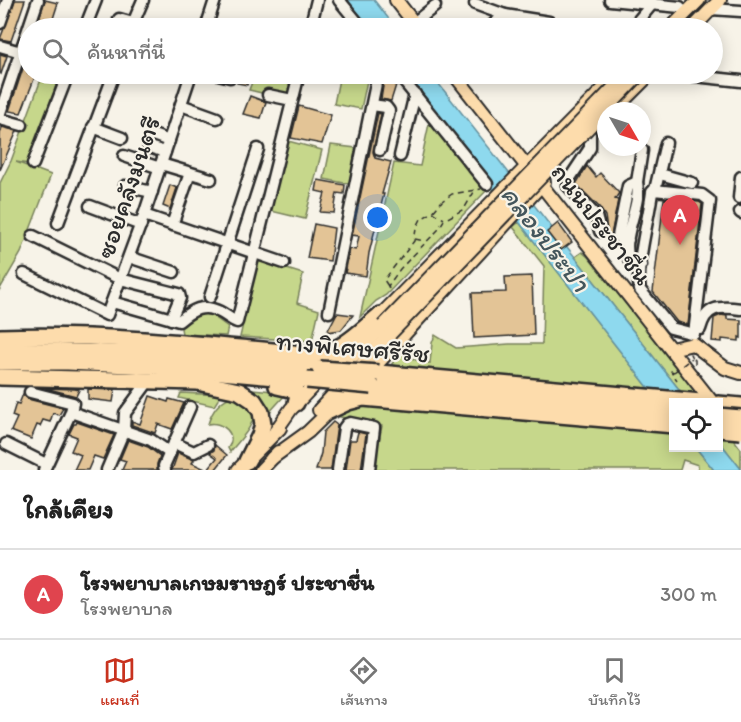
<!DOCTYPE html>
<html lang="th">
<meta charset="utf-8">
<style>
:root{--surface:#fff;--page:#f6f6f6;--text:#222;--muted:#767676;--line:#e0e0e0;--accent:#c8321e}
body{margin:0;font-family:Itim,"Playpen Sans Thai",sans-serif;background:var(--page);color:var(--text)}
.controls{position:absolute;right:18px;bottom:18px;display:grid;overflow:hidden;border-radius:0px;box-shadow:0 3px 15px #0003}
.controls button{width:54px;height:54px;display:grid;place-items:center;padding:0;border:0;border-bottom:2px solid var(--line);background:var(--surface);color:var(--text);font:30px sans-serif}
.compass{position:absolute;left:597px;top:102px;width:54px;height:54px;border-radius:50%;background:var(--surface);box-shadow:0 3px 15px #0003;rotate:129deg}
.you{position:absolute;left:378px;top:218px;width:21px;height:21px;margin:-15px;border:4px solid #fff;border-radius:50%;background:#1a73e8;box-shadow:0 0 0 9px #1a73e833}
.badge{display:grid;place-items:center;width:39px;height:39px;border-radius:50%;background:var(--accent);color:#fff;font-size:20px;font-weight:700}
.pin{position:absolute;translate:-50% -50px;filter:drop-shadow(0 2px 3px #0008)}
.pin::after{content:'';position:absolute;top:32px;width:21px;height:18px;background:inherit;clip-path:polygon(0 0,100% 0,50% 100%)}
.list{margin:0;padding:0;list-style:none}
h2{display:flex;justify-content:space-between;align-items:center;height:78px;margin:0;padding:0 24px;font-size:26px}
h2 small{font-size:20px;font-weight:400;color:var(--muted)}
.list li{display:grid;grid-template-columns:39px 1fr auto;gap:18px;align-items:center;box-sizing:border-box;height:90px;padding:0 24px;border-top:2px solid var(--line)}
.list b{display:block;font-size:22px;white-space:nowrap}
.list p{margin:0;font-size:20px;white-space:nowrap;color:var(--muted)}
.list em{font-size:20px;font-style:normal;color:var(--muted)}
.icon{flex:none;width:33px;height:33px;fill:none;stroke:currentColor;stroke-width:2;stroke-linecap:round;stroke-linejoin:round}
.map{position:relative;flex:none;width:741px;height:470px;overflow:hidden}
.search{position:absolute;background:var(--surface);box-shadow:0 3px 15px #0003;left:18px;right:18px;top:18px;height:66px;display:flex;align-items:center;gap:15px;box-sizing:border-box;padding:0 21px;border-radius:33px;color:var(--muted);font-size:22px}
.sheet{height:168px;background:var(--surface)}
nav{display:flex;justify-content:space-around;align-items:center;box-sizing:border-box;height:84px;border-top:2px solid var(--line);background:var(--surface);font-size:16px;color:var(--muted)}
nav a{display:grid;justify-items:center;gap:3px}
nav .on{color:var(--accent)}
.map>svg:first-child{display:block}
.green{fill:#c6d78b;stroke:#78815b;stroke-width:1.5}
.water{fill:#8ed9ee;stroke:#6693a0;stroke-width:1.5}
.building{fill:#e3c496;stroke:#2b2b2b;stroke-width:1.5}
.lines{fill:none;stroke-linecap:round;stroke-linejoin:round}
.minor-casing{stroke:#2b2b2b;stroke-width:15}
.major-casing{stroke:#2b2b2b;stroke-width:16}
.highway-casing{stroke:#2b2b2b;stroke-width:20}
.path{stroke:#2b2b2b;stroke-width:1.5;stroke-dasharray:6 4.5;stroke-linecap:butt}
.minor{stroke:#f7f3e8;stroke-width:10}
.major{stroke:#fddcac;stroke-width:12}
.highway{stroke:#fddcac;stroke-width:15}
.major-bridge-casing{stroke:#2b2b2b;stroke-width:16;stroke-linecap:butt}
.highway-bridge-casing{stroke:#2b2b2b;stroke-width:20;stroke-linecap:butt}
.path-bridge{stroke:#2b2b2b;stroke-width:1.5;stroke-dasharray:6 4.5;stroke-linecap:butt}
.major-bridge{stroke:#fddcac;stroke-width:12}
.highway-bridge{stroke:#fddcac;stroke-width:15}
.labels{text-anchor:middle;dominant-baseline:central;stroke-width:4.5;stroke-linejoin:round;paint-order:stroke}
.street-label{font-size:26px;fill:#2b2b2b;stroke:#f7f3e8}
.water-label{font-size:27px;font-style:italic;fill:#44565c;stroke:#f7f3e8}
</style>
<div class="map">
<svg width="741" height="470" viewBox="0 0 741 470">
<rect width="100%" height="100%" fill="#f7f3e8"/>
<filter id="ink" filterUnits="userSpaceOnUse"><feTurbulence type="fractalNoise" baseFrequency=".0167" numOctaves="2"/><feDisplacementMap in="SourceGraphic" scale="12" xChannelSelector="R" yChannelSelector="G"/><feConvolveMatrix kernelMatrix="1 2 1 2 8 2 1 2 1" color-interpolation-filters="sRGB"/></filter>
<g filter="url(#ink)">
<g class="green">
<polygon points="43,74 60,74 29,164 16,162 51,175 21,253 0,289 0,183 11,161"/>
<polygon points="255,74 280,74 292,76 287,99 249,90"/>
<polygon points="340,74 368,76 361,109 334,104"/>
<polygon points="430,119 488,189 386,295 376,301 360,317 394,163 420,166"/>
<polygon points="288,141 322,150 305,219 271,211"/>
<polygon points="331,145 356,148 349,184 324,179"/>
<polygon points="519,222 673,419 674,448 696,448 714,470 698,470 698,465 683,460 680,470 373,470 382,426 336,416 367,405 388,369 401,352 416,360 430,363 432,343 435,335 456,348 509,344 542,344 544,266 513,227"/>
<polygon points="582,252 588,257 706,402 689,402 575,257"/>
<polygon points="258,260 303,274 297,303 319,310 312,341 240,337"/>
<polygon points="194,314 210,314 228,327 226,336 182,334 181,328"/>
<polygon points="252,389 284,392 286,394 266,416 250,391"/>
<polygon points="181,393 221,395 214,406 179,398"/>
<path d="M230,397L243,401L254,412C253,429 240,439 230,452L228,448C238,434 222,421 208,424C212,411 218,402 230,397Z"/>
<polygon points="718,419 741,449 741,469 719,441"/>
</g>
<g class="water">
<polygon points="345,0 374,0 396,28 367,28"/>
<polygon points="403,74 431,74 689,402 674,402 673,419"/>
<polygon points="719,441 741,469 741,470 714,470 696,448 718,448"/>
</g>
<g class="building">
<polygon points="15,0 25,0 11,41 0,39"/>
<polygon points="45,0 58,3 50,28 36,28"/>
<polygon points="0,54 7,56 1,74 0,73"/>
<polygon points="25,62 28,63 28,74 36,74 21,113 9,111"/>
<polygon points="241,74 250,74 247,85 237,83"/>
<polygon points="385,74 388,74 396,85 391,101 381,99"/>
<polygon points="250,96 266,102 261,118 243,114"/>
<polygon points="299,106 331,115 322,144 291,138"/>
<polygon points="378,113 381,114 373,152 375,158 391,162 382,194 384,194 369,253 366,276 345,273 350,249 356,250 359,236 352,235"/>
<polygon points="2,127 17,131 0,170 0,134"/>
<polygon points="587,166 596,177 600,173 619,193 615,199 618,200 611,236 606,235 607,230 605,216 600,208 576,184"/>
<polygon points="318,180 345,185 344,194 337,193 334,213 320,212 325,193 316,191"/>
<polygon points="170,185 177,188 170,209 163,206"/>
<polygon points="664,199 699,202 702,204 688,325 677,322 653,292"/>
<polygon points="558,223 572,242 561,250 547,232"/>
<polygon points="314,224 334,228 330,261 307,258"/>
<polygon points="532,276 534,335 474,338 472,293 506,292 505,277"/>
<polygon points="337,313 353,315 341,330 327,332"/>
<polygon points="721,315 727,316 727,319 741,320 741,338 739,337 739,341 722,339 722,342 712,341 714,318"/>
<polygon points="45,388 75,389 79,390 76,396"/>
<polygon points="88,389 115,390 113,402 88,399"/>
<polygon points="23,394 28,399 63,408 59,415 53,413 50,422 43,420 40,426 37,425 31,439 11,431 17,418 12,416 16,403 19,404"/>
<polygon points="150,396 168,402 169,399 184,403 172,429 158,424 155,433 132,425 132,421 140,424"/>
<polygon points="77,422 114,435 103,459 94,456 88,470 74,470 81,455 71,451 77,437 69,434 74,424 76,424"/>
<polygon points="333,422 337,425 331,470 316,470 321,453 323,432"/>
<polygon points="358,432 366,434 361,470 346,470 350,440 356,440"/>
<polygon points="128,440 148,447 160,456 157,464 157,470 122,470 126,461 120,459"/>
<polygon points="215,445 227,455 215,470 207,470 217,458 210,453 214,450"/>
<polygon points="178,453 194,460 192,463 207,470 172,470"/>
</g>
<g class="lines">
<defs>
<g id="minor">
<polyline points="339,0 362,28"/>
<polyline points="610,0 680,7"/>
<polyline points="475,4 505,15 489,28"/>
<polyline points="711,9 741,11"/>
<polyline points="505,15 549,22"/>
<polyline points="119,19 133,23"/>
<polyline points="0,23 8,0"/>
<polyline points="414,23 435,6"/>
<polyline points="85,28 96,0"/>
<polyline points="131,28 143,0"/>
<polyline points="206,28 215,0"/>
<polyline points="278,28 284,28"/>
<polyline points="310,28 317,0"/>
<polyline points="632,28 653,3"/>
<polyline points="0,46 28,54"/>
<polyline points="218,74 230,77"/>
<polyline points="398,74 487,184"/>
<polyline points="676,74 741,81"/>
<polyline points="268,95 292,100"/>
<polyline points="181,105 217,118"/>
<polyline points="372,105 386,107 389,111 380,150"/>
<polyline points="0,113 38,0"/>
<polyline points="0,119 22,125"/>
<polyline points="93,127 122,138"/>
<polyline points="590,134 590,148 570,178 568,186 596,216 600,231"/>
<polyline points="153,135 169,141"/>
<polyline points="149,147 165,152"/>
<polyline points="124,156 160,168"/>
<polyline points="400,156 415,94"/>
<polyline points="33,164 68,74"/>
<polyline points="161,164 211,179"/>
<polyline points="660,174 692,183"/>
<polyline points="637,182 642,150"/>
<polyline points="125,186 152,192"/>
<path d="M654,190L702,195L710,201L694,334L671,328L640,290C635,267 649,218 652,192Z"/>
<polyline points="655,190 666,143"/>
<polyline points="739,198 741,177"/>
<polyline points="90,206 141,225"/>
<polyline points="740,212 741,213"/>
<polyline points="144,215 284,263"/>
<polyline points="58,223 114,74"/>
<polyline points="172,225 190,173"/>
<polyline points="33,236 120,279 179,294 180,298 171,319"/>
<path d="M628,240L621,241L618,236L628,186L637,182C642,208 618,239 631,263L641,265"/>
<polyline points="129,257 174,272"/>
<polyline points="24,274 107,315 144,215 191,74"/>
<polyline points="210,297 258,149"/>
<path d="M112,302L179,321C192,310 203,303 220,312C226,315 231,320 237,322L299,74"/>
<polyline points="329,312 378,74"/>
<path d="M700,329C706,306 719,306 741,309"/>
<polyline points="30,392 73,403 71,412 44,470"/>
<polyline points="71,412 151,440 170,453"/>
<polyline points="174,443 194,452 208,445"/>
<polyline points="6,444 46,464"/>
<polyline points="107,470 124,430 125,413 150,379"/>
<polyline points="165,470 164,466 190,407"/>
<polyline points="338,470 344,428 347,424 350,423 374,428 369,470"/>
</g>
<g id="major">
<polyline points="396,0 418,28"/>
<polyline points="671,28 699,0"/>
<polyline points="693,28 720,0"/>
<polyline points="454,74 712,402"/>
<polyline points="613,111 650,74"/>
<polyline points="374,322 618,74"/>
<polyline points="671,349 693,344 725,368 741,373"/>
<polyline points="335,374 383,326"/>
<polyline points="319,410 390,334"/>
<polyline points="275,432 291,409 356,341"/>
<polyline points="272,458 308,432 368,374 544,182"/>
<polyline points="238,470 280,428"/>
<polyline points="261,470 278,452"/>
</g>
<g id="highway">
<path d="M0,337C104,333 209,345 313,355C342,352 358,333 380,315"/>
<polyline points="0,350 156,354 320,369"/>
<polyline points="0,362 68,362 169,367 307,380"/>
<polyline points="379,373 701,402"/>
<polyline points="0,377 197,382 239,391 254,401 261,412 263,424 260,435 247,461"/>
<polyline points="277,386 295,390 298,395 296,403"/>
<polyline points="372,386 674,412"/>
<polyline points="718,404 741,406"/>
<polyline points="329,411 348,402 363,398 674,425"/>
</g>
</defs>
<use href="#minor" class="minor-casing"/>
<use href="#major" class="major-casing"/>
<use href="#highway" class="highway-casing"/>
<g class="path">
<polyline points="433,212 444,219"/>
<polyline points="415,239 425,241"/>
<polyline points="388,286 384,280 414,241 416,229 421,219 433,212 442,201 452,194 481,189"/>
<polyline points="389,289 388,286 400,269 438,230 444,220 464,209 474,192"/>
<polyline points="692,358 690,354 695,360 695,364"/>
<polyline points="674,372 671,371 677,380"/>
</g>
<use href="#minor" class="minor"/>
<use href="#major" class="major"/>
<use href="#highway" class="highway"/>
<defs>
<g id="major-bridge">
<polyline points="383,326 627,74"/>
<polyline points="390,334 640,74"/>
</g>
<g id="highway-bridge">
<polyline points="320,369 379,373"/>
<polyline points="307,380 372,386"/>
<polyline points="718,416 741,418"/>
<polyline points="718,429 741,431"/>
</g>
</defs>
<use href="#major-bridge" class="major-bridge-casing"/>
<use href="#highway-bridge" class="highway-bridge-casing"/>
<polyline class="path-bridge" points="674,372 692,358"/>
<use href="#major-bridge" class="major-bridge"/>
<use href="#highway-bridge" class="highway-bridge"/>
</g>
</g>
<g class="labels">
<g class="street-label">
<text transform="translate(128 187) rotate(-71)">ซอยคลังมนตรี</text>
<text transform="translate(602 224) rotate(52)">ถนนประชาชื่น</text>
<text transform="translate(353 347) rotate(5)">ทางพิเศษศรีรัช</text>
</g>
<g class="water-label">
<text transform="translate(546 238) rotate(52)">คลองประปา</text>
</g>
</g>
</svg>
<div class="controls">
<button><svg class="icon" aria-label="locate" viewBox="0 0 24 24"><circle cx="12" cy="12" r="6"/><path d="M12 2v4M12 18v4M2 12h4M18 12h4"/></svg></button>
</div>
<svg class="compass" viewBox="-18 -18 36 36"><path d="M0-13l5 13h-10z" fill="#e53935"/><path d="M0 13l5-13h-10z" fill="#767676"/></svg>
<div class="you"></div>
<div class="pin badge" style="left:680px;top:245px;background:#e0444e">A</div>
<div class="search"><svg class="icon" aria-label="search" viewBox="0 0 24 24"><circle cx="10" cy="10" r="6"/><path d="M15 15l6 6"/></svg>ค้นหาที่นี่</div>
</div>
<section class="sheet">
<h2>ใกล้เคียง<small></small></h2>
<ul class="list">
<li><span class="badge" style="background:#e0444e">A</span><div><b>โรงพยาบาลเกษมราษฎร์ ประชาชื่น</b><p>โรงพยาบาล</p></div><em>300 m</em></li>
</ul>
</section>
<nav>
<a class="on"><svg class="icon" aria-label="map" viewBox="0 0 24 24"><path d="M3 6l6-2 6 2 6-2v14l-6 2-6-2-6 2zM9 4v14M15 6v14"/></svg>แผนที่</a>
<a><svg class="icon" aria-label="directions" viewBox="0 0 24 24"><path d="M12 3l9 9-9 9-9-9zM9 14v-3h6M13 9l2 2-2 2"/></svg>เส้นทาง</a>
<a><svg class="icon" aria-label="saved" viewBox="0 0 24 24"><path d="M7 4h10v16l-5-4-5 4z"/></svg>บันทึกไว้</a>
</nav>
